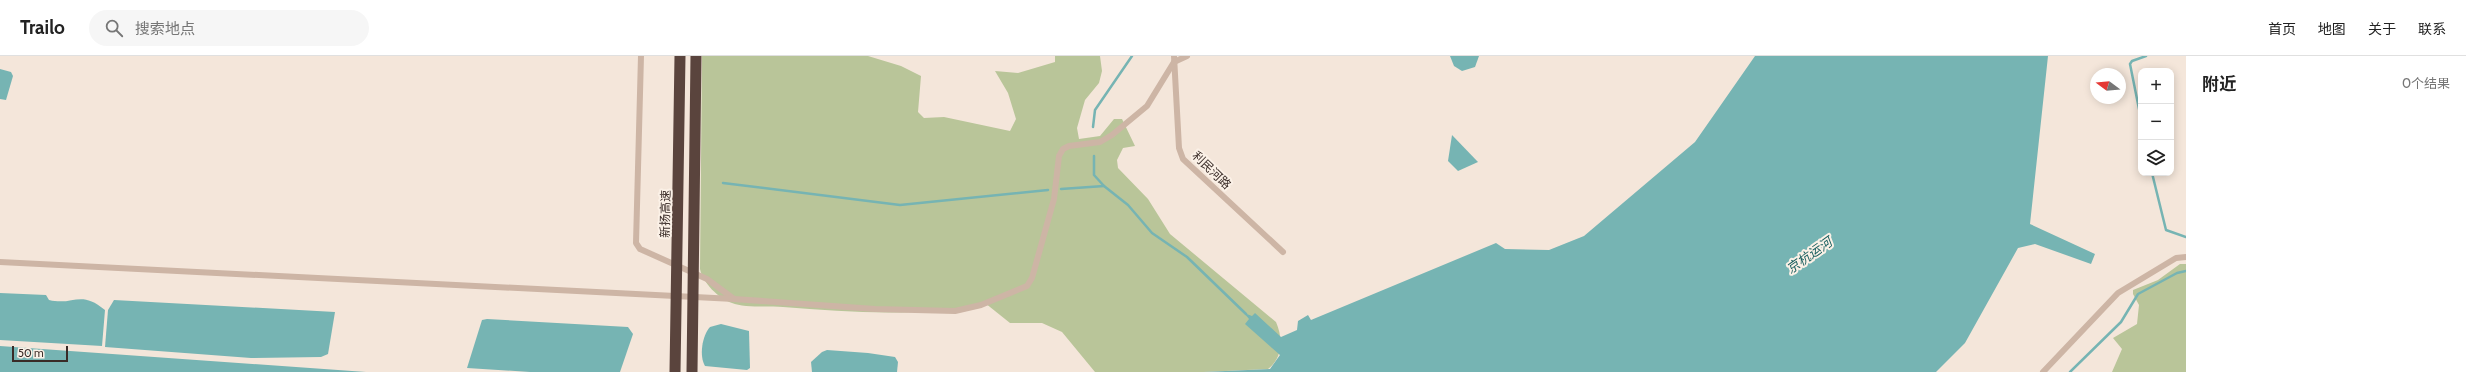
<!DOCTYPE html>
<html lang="zh">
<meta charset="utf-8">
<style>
:root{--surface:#fff;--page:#f6f6f6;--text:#222;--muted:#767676;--line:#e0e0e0}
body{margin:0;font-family:Cabin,"Noto Sans SC",sans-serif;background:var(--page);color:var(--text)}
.controls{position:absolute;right:12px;top:12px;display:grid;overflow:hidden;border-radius:8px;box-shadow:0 2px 10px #0003}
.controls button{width:36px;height:36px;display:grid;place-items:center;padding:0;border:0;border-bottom:1px solid var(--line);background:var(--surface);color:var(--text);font:20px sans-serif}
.compass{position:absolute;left:2090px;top:12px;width:36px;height:36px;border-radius:50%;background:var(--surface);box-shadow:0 2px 10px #0003;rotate:286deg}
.scale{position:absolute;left:12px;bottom:10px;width:56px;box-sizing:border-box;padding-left:4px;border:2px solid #392b27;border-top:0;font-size:11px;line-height:14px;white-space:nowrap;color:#392b27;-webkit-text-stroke:3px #fbf1e7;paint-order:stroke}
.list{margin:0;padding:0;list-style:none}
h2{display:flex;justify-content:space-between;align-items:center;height:52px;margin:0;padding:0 16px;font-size:17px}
h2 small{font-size:13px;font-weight:400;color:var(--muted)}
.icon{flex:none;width:22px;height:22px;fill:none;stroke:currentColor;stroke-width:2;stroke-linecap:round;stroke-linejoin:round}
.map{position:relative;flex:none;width:2186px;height:316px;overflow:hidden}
header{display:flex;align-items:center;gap:24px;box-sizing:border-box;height:56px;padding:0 20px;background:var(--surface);border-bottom:1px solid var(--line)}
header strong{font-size:19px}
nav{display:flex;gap:22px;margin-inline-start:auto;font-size:14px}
.search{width:280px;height:36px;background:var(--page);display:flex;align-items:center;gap:10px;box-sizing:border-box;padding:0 14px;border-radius:22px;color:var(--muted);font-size:15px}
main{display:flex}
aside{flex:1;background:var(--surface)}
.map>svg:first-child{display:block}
.green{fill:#b9c599}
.water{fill:#76b4b3}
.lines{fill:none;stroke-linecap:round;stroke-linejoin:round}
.stream{stroke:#76b4b3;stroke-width:2.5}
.street{stroke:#cdb5a5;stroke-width:6}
.highway-bridge{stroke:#5a443d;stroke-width:11}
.labels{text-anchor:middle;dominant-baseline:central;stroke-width:4;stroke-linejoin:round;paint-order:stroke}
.street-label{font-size:12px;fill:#392b27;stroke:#fbf1e7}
.water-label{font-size:13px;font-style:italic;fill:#185e5e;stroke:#fbf1e7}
</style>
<header>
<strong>Trailo</strong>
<div class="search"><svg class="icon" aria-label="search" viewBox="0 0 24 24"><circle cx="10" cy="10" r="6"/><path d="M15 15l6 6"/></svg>搜索地点</div>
<nav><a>首页</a><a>地图</a><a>关于</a><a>联系</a></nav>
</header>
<main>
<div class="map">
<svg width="2186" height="316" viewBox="0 0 2186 316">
<rect width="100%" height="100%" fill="#f4e6da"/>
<g class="green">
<path d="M702,0H868L901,10L921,20L918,56L924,62L944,61L1010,75L1016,63L1008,37L995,15L1018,17L1055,6V0H1100L1102,15L1099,27L1085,44L1077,72L1079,83L1100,80L1114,63H1122L1135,90L1123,92L1117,104L1118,112L1148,143L1170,178L1276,266C1283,282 1283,302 1268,313L1203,316H1095L1062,276L1042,267H1010L985,247C918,262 851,256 783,251C770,250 743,252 732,247C718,242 703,227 700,213Z"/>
<polygon points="2180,208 2186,208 2186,316 2112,316 2122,293 2113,282 2137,268 2139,249 2133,238 2133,234 2158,224"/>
</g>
<g class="water">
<polygon points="1450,0 1479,0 1475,11 1462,15 1454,10"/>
<polygon points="1755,0 2048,0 2030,168 2095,198 2091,208 2035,188 2018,192 1965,287 1936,316 1203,316 1270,313 1280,299 1245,268 1249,263 1244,257 1252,260 1255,257 1281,281 1297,274 1298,265 1308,259 1311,264 1496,187 1505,193 1549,194 1584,180 1695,86"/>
<polygon points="0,13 11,16 13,20 6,44 0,43"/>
<polygon points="1452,79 1478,106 1458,115 1448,105"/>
<path d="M0,237L46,239L49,244C74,250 80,233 105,254L102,290L0,284Z"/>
<polygon points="114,244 335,256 328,298 321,301 251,302 105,291 108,254"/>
<polygon points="487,263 628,271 633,278 620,316 530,316 467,312 482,264"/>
<path d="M721,268L749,275L750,312L747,314L705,310C699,300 702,280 710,271Z"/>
<polygon points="0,290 366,316 0,316"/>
<polygon points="827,294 868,297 895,301 898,306 897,316 812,316 811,306 822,296"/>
</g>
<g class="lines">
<g class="stream">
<polyline points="2141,63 2130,8 2132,5 2146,0"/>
<polyline points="1093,71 1095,54 1132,0"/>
<polyline points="1094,100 1094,119 1104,130 1128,149 1152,177 1187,201 1246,258"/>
<polyline points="2152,117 2166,174 2186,181"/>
<polyline points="723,127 900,149 1048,134"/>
<polyline points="1061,133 1104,130"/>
<polyline points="2070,316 2121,266 2138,238 2177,217 2186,215"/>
</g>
<g class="street">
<polyline points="641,0 636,187 640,193 707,223 734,243"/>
<polyline points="1174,0 1179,92 1183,103 1283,196"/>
<polyline points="0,206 734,243 875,253 955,255 981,249 1027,230 1032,222 1054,143 1059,100 1063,93 1069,90 1100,86 1112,79 1147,50 1174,6 1187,0"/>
<polyline points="2043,316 2118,237 2176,202 2186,201"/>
</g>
<g class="highway-bridge">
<polyline points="675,316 680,0"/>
<polyline points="692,316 696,0"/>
</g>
</g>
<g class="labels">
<g class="street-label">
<text transform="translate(1212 114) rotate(44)">利民河路</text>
<text transform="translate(665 158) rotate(-89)">新扬高速</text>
</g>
<g class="water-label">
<text transform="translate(1809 199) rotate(-35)">京杭运河</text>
</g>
</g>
</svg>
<div class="controls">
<button>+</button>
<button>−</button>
<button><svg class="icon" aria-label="layers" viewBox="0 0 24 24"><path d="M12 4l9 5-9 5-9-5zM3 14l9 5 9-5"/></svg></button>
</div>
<svg class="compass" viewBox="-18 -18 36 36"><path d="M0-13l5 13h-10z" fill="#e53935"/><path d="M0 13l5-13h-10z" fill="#767676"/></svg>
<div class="scale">50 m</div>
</div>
<aside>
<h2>附近<small>0个结果</small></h2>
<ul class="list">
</ul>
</aside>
</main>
